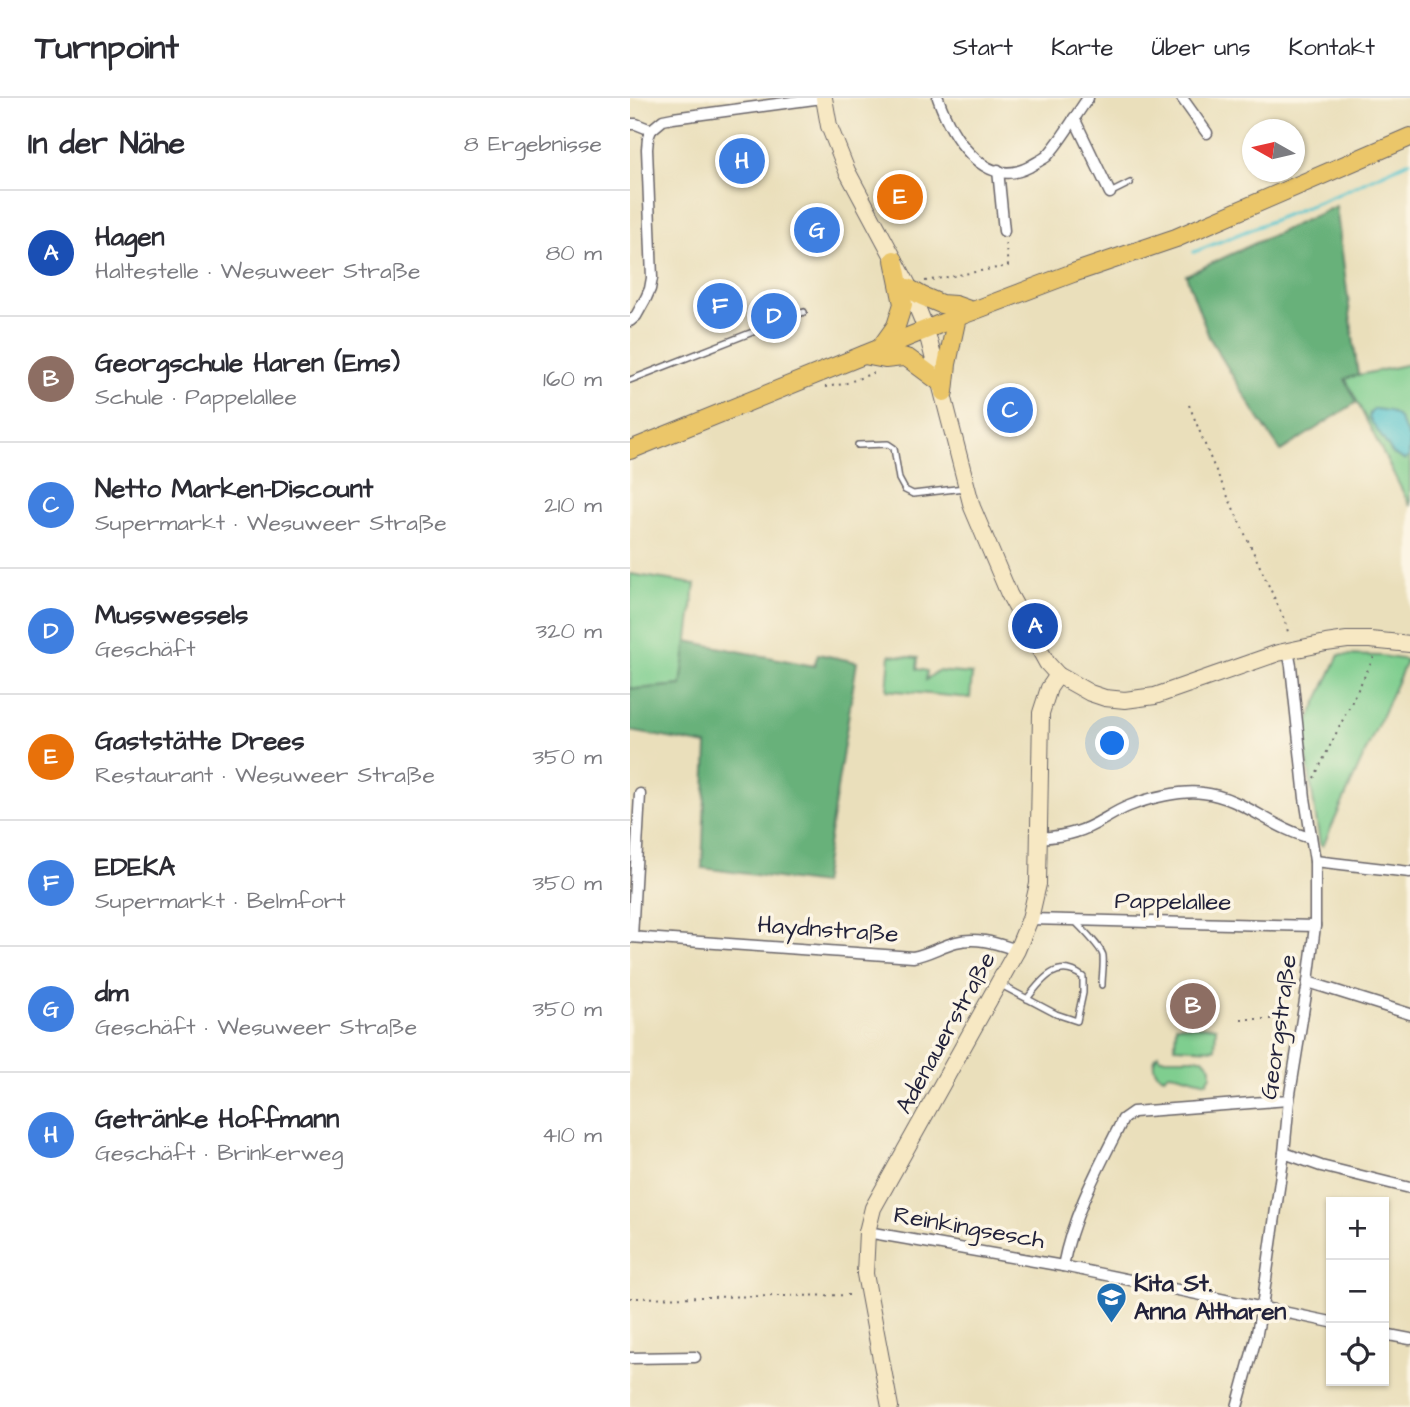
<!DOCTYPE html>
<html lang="de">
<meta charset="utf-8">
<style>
:root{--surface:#fff;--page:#f7f7f7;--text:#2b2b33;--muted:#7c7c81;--line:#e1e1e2;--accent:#7c3aed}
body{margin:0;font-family:"Architects Daughter",sans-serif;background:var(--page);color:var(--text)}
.controls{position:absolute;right:21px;bottom:21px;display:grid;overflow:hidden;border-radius:0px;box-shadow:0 2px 5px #0004}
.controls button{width:63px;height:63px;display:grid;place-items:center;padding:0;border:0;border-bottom:2px solid var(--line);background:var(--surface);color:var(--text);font:35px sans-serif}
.compass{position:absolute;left:612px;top:21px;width:63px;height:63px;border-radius:50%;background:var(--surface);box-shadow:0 2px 5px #0004;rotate:278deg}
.you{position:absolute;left:483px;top:646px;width:24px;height:24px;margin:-18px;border:5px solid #fff;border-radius:50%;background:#1a73e8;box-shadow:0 0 0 10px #1a73e833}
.badge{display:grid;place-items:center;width:46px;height:46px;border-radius:50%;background:var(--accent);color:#fff;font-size:23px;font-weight:700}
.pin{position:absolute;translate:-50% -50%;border:4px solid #fff;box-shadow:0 2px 7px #0006}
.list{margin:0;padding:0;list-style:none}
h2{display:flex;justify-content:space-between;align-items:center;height:91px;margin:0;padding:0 28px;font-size:30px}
h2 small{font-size:23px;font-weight:400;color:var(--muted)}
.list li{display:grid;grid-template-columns:46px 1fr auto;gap:21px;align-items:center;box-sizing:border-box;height:126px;padding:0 28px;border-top:2px solid var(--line)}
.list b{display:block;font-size:26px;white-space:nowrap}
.list p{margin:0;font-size:23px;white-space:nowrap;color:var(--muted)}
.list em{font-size:23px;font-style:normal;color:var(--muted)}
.icon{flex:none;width:38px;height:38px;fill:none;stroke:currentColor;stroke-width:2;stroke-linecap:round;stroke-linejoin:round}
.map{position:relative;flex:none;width:780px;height:1309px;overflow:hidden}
header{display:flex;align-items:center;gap:42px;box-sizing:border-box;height:98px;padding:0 35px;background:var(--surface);border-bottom:2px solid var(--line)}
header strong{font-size:33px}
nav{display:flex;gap:38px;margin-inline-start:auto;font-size:24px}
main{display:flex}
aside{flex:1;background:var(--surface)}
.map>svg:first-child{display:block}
.green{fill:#7fce8f;stroke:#507865;stroke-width:2}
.forest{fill:#67b17a;stroke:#446a5a;stroke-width:2}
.water{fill:#58c5cd;stroke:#3d7484;stroke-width:2}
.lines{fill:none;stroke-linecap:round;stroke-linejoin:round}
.stream{stroke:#58c5cd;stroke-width:3.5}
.lane-casing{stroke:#686468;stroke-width:8}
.street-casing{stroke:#686468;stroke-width:13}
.secondary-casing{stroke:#686468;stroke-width:18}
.primary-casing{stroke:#686468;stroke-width:20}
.path{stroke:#686468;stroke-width:2;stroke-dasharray:2 5;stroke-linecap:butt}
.lane{stroke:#fff;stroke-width:5}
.street{stroke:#fff;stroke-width:10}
.secondary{stroke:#f7e8c3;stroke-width:16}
.primary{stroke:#ebc669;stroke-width:18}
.labels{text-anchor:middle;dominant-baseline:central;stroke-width:7;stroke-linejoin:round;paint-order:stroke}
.street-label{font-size:24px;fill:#22223b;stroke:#fcf5e5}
.poi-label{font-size:24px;font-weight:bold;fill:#22223b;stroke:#fcf5e5;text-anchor:start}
</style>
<header>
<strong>Turnpoint</strong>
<nav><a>Start</a><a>Karte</a><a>Über uns</a><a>Kontakt</a></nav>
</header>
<main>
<aside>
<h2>In der Nähe<small>8 Ergebnisse</small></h2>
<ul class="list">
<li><span class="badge" style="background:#1a4fb4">A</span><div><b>Hagen</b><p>Haltestelle · Wesuweer Straße</p></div><em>80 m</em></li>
<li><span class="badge" style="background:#8d6e63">B</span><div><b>Georgschule Haren (Ems)</b><p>Schule · Pappelallee</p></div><em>160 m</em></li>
<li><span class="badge" style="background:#3f7fe0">C</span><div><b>Netto Marken-Discount</b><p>Supermarkt · Wesuweer Straße</p></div><em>210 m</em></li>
<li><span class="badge" style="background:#3f7fe0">D</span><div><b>Musswessels</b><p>Geschäft</p></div><em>320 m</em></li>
<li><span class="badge" style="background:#e8710a">E</span><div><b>Gaststätte Drees</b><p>Restaurant · Wesuweer Straße</p></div><em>350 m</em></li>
<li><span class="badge" style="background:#3f7fe0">F</span><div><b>EDEKA</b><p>Supermarkt · Belmfort</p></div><em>350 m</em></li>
<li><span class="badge" style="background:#3f7fe0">G</span><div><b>dm</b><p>Geschäft · Wesuweer Straße</p></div><em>350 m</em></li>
<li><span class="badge" style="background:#3f7fe0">H</span><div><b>Getränke Hoffmann</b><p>Geschäft · Brinkerweg</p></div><em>410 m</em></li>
</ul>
</aside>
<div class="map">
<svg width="780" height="1309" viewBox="0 0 780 1309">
<rect width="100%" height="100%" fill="#fcf5e5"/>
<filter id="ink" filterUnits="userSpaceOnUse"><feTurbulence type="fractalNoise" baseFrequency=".0143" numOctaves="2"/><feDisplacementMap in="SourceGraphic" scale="14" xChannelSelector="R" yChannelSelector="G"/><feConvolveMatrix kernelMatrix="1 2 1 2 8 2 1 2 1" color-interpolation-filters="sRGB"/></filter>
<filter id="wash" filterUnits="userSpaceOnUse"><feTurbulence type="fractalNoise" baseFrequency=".00686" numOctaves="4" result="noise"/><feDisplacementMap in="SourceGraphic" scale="28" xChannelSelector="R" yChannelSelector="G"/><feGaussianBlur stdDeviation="1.57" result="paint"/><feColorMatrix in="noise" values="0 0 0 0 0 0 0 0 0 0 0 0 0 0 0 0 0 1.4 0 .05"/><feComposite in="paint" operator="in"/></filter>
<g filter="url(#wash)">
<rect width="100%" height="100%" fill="#eadfbb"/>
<g class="green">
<polygon points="780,266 780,408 715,280"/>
<polygon points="0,476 65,486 52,587 6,591 0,590"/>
<polygon points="260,557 288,560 287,571 297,573 296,582 307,573 342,576 340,600 257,592"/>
<polygon points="709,557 752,558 777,562 693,748 690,746 673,634"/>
<polygon points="546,927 586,929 585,951 545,949"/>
<path d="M528,956L530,960H573L581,969V977L577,984C562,981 552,976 538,975L534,979C524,975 520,965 528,956Z"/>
</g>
<g class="forest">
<polygon points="706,108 728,277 715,281 727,304 651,353 629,321 579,239 556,177"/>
<polygon points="57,543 184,568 188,556 227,564 192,786 72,770 77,647 0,633 0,590 6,591 51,587"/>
</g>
<polygon class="water" points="745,311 759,313 768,319 780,342 779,359 774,362 763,356 739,320 740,315"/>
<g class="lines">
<polyline class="stream" points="564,154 706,97 780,63"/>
</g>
</g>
<g filter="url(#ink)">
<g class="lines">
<defs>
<g id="lane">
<polyline points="480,95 500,85"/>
<polyline points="0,282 174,214"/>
<polyline points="228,347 258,346 264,350 269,381 275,392 283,396 334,390"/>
<path d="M445,823C452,831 472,850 473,858C474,867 472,878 472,887"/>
<path d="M371,887L426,916L447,923L453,895V879C428,860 412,881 397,901"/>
</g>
<g id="street">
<path d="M308,0C320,35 353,93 399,69C405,65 412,62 417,58C432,42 445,18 458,0"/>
<polyline points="552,0 577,35"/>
<polyline points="444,20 480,95"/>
<polyline points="0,26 6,26 21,32 33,22 43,20 192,0"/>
<polyline points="368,72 374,133"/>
<polyline points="0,223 6,218 16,200 20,191 22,180 17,51 18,40 21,32"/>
<path d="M409,740C422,739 434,738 446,734C465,729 481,715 499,708C519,700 551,692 573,695C612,699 643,731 681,740"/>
<polyline points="685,763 780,774"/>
<polyline points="400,821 685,828"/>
<path d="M0,839L283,859C299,856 311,848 326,844C347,838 368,846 387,852"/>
<polyline points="2,839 10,696"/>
<polyline points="678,884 780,916"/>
<polyline points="654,1055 691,1068 780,1090"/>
<polyline points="237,1134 433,1168 701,1224"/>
<path d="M433,1168C443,1115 469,1069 493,1021L503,1014L659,1002"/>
<polyline points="754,1236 780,1241"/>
<polyline points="0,1260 65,1259"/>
<polyline points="607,1309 626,1240 632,1209 654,1055 659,1002 678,884 685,828 685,763 675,700 661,568 658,553"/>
</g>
<g id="secondary">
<polyline points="194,0 199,28 217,73 277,185 296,231 342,409 379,496 417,565 428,577 460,595 475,600 495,602 525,598 648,555 696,545 717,542 740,542 780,546"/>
<polyline points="260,1309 235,1176 237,1134 243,1110 387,852 400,821 408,786 411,615 419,590 428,577"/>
</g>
<g id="primary">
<polyline points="278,190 292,198 311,206 325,207 342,213"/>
<polyline points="251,249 266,228 273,206 264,162"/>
<polyline points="234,257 255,261 273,259 279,261 310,284"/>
<polyline points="314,294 317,266 327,219"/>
<polyline points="0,352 327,219 443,175 546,140 780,39"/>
</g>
</defs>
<use href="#lane" class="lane-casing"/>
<use href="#street" class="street-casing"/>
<use href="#secondary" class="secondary-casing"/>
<use href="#primary" class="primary-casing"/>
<g class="path">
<polyline points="295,183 378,168 375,142"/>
<polyline points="195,289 214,286 246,274"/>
<polyline points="559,307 582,364 654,521 659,537"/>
<polyline points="684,680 745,557"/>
<polyline points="611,921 660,921"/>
<polyline points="0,1200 224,1197"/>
</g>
<use href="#lane" class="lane"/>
<use href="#street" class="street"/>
<use href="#secondary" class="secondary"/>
<use href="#primary" class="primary"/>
</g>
</g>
<defs>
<symbol id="school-pin" viewBox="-11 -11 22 30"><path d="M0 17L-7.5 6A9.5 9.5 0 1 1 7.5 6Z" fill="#1f6fb2" stroke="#fcf5e5"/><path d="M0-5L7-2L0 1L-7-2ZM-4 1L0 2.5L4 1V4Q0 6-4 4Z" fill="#fff"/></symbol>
</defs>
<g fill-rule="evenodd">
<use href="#school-pin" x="464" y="1182" width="35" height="47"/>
</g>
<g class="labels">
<g class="street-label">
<text transform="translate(543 804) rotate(1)">Pappelallee</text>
<text transform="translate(198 832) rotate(4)">Haydnstraße</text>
<text transform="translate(649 929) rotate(-82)">Georgstraße</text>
<text transform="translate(316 935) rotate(-61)">Adenauerstraße</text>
<text transform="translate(339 1130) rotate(10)">Reinkingsesch</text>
</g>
<g class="poi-label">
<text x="504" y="1186">Kita St.<tspan x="504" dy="28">Anna Altharen</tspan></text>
</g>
</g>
</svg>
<div class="controls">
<button>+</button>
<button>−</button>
<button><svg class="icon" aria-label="locate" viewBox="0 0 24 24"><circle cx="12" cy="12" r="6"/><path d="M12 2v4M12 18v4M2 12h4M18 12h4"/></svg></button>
</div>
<svg class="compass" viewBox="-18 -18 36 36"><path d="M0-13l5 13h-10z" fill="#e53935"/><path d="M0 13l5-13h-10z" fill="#7c7c81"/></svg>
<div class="you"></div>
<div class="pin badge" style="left:405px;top:528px;background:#1a4fb4">A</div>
<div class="pin badge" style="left:563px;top:908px;background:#8d6e63">B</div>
<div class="pin badge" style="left:380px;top:312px;background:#3f7fe0">C</div>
<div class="pin badge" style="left:144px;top:218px;background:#3f7fe0">D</div>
<div class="pin badge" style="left:270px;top:99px;background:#e8710a">E</div>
<div class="pin badge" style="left:90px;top:208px;background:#3f7fe0">F</div>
<div class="pin badge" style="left:187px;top:132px;background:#3f7fe0">G</div>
<div class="pin badge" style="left:112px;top:63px;background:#3f7fe0">H</div>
</div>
</main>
